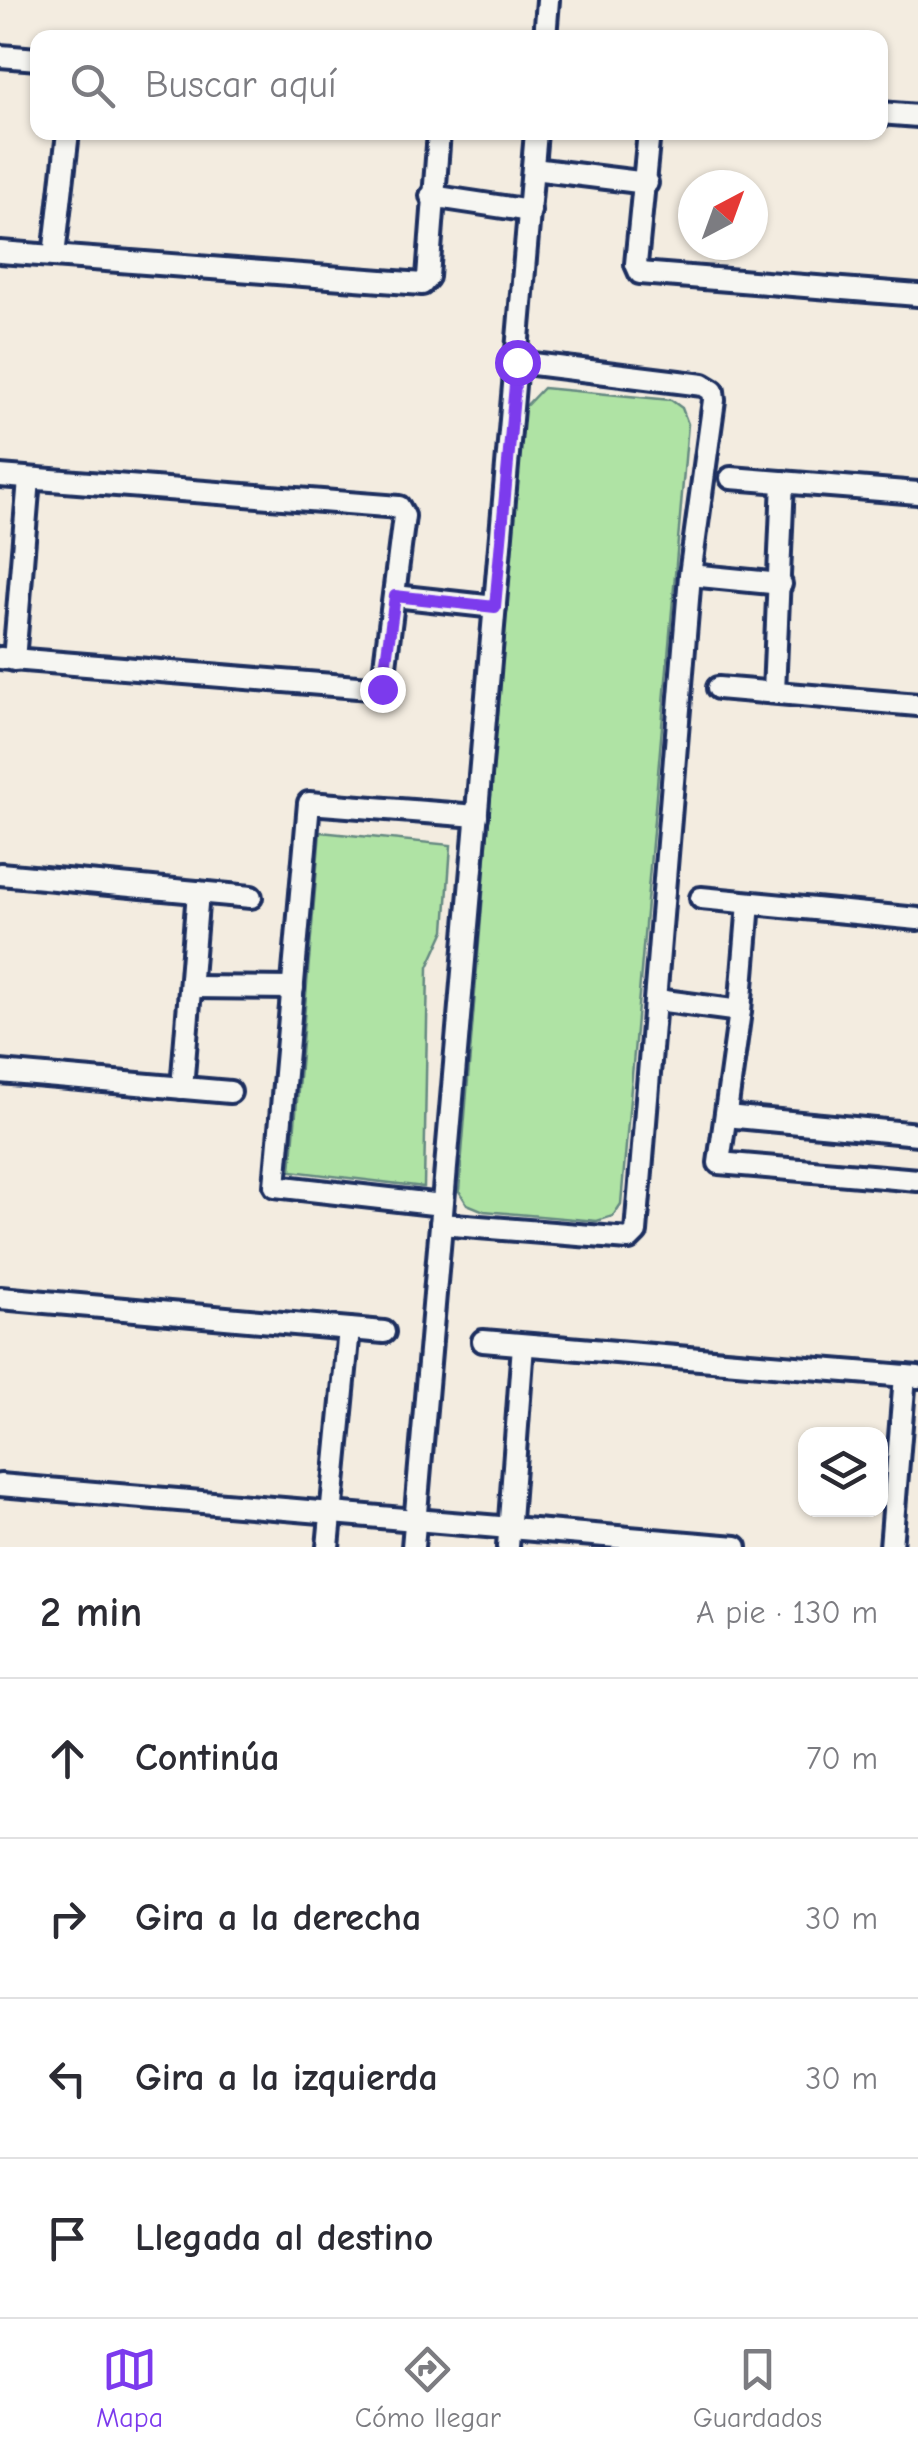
<!DOCTYPE html>
<html lang="es">
<meta charset="utf-8">
<style>
:root{--surface:#fff;--page:#f7f7f7;--text:#2b2b33;--muted:#7c7c81;--line:#e1e1e2;--accent:#7c3aed}
body{margin:0;font-family:"Comic Neue",sans-serif;background:var(--page);color:var(--text)}
.controls{position:absolute;right:30px;bottom:30px;display:grid;overflow:hidden;border-radius:20px;box-shadow:0 2px 8px #0004}
.controls button{width:90px;height:90px;display:grid;place-items:center;padding:0;border:0;border-bottom:2px solid var(--line);background:var(--surface);color:var(--text);font:50px sans-serif}
.compass{position:absolute;left:678px;top:170px;width:90px;height:90px;border-radius:50%;background:var(--surface);box-shadow:0 2px 8px #0004;rotate:41deg}
.stop{position:absolute;width:30px;height:30px;margin:-22px;border:8px solid #7c3aed;border-radius:50%;background:#fff}
.stop.end{background:#7c3aed;border-color:#fff;box-shadow:0 2px 10px #0008}
.list{margin:0;padding:0;list-style:none}
h2{display:flex;justify-content:space-between;align-items:center;height:130px;margin:0;padding:0 40px;font-size:42px}
h2 small{font-size:32px;font-weight:400;color:var(--muted)}
.list li{display:grid;grid-template-columns:65px 1fr auto;gap:30px;align-items:center;box-sizing:border-box;height:160px;padding:0 40px;border-top:2px solid var(--line)}
.list b{display:block;font-size:38px;white-space:nowrap}
.list em{font-size:32px;font-style:normal;color:var(--muted)}
.icon{flex:none;width:55px;height:55px;fill:none;stroke:currentColor;stroke-width:2;stroke-linecap:round;stroke-linejoin:round}
.map{position:relative;flex:none;width:918px;height:1547px;overflow:hidden}
.search{position:absolute;background:var(--surface);box-shadow:0 2px 8px #0004;left:30px;right:30px;top:30px;height:110px;display:flex;align-items:center;gap:25px;box-sizing:border-box;padding:0 35px;border-radius:20px;color:var(--muted);font-size:38px}
.sheet{height:770px;background:var(--surface)}
nav{display:flex;justify-content:space-around;align-items:center;box-sizing:border-box;height:140px;border-top:2px solid var(--line);background:var(--surface);font-size:28px;color:var(--muted)}
nav a{display:grid;justify-items:center;gap:5px}
nav .on{color:var(--accent)}
.map>svg:first-child{display:block}
.green{fill:#afe3a4;stroke:#658981;stroke-width:2.5}
.lines{fill:none;stroke-linecap:round;stroke-linejoin:round}
.street-casing{stroke:#1b2f5e;stroke-width:28}
.street{stroke:#f6f6f2;stroke-width:20}
.route{stroke:#7c3aed;stroke-width:12}
</style>
<div class="map">
<svg width="918" height="1547" viewBox="0 0 918 1547">
<rect width="100%" height="100%" fill="#f3ece0"/>
<filter id="ink" filterUnits="userSpaceOnUse"><feTurbulence type="fractalNoise" baseFrequency=".01" numOctaves="2"/><feDisplacementMap in="SourceGraphic" scale="20" xChannelSelector="R" yChannelSelector="G"/><feConvolveMatrix kernelMatrix="1 2 1 2 8 2 1 2 1" color-interpolation-filters="sRGB"/></filter>
<g filter="url(#ink)">
<g class="green">
<polygon points="543,388 671,400 682,408 688,424 621,1204 613,1216 597,1221 484,1211 467,1204 459,1191 522,410"/>
<polygon points="320,832 451,845 445,930 428,967 424,1187 291,1171"/>
</g>
<g class="lines">
<defs>
<g id="street">
<polyline points="545,38 548,0"/>
<polyline points="0,56 38,59"/>
<polyline points="880,113 918,116"/>
<polyline points="649,132 636,264 640,273 918,295"/>
<polyline points="533,169 647,183"/>
<polyline points="431,196 530,211"/>
<polyline points="0,252 422,284 428,277 439,132"/>
<polyline points="54,256 68,132"/>
<polyline points="0,476 399,507 404,516 382,689 0,658"/>
<polyline points="731,478 918,493"/>
<polyline points="690,575 781,584"/>
<polyline points="395,596 495,607"/>
<polyline points="14,660 29,479"/>
<polyline points="718,688 918,705"/>
<polyline points="774,692 783,482"/>
<polyline points="0,874 251,897"/>
<polyline points="701,898 918,919"/>
<polyline points="749,903 740,1011 719,1163 918,1180"/>
<polyline points="192,987 293,988"/>
<polyline points="657,1000 740,1011"/>
<polyline points="0,1072 230,1092"/>
<polyline points="182,1088 198,892"/>
<polyline points="726,1116 918,1134"/>
<polyline points="442,1205 275,1186 309,803 477,816"/>
<polyline points="441,1224 629,1239 636,1232 690,575 714,400 713,391 703,385 517,362"/>
<polyline points="0,1298 384,1332"/>
<polyline points="483,1341 918,1377"/>
<polyline points="0,1485 736,1547"/>
<polyline points="328,1547 349,1329"/>
<polyline points="413,1547 536,132"/>
<polyline points="508,1547 523,1345"/>
<polyline points="891,1547 905,1376"/>
</g>
</defs>
<use href="#street" class="street-casing"/>
<use href="#street" class="street"/>
</g>
</g>
<g class="lines" filter="url(#ink)">
<polyline class="route" points="382,689 395,596 495,607 517,362"/>
</g>
</svg>
<div class="controls">
<button><svg class="icon" aria-label="layers" viewBox="0 0 24 24"><path d="M12 4l9 5-9 5-9-5zM3 14l9 5 9-5"/></svg></button>
</div>
<svg class="compass" viewBox="-18 -18 36 36"><path d="M0-13l5 13h-10z" fill="#e53935"/><path d="M0 13l5-13h-10z" fill="#7c7c81"/></svg>
<div class="stop" style="left:517px;top:362px"></div>
<div class="stop end" style="left:382px;top:689px"></div>
<div class="search"><svg class="icon" aria-label="search" viewBox="0 0 24 24"><circle cx="10" cy="10" r="6"/><path d="M15 15l6 6"/></svg>Buscar aquí</div>
</div>
<section class="sheet">
<h2>2 min<small>A pie · 130 m</small></h2>
<ul class="list">
<li><svg class="icon" aria-label="ahead" viewBox="0 0 24 24"><path d="M12 20V5M6 11l6-6 6 6"/></svg><div><b>Continúa</b></div><em>70 m</em></li>
<li><svg class="icon" aria-label="right" viewBox="0 0 24 24"><path d="M7 20v-9h11M14 6l5 5-5 5"/></svg><div><b>Gira a la derecha</b></div><em>30 m</em></li>
<li><svg class="icon" aria-label="left" viewBox="0 0 24 24"><path d="M17 20v-9H6M10 6l-5 5 5 5"/></svg><div><b>Gira a la izquierda</b></div><em>30 m</em></li>
<li><svg class="icon" aria-label="arrive" viewBox="0 0 24 24"><path d="M6 21V4h12l-3 4 3 4H6"/></svg><div><b>Llegada al destino</b></div></li>
</ul>
</section>
<nav>
<a class="on"><svg class="icon" aria-label="map" viewBox="0 0 24 24"><path d="M3 6l6-2 6 2 6-2v14l-6 2-6-2-6 2zM9 4v14M15 6v14"/></svg>Mapa</a>
<a><svg class="icon" aria-label="directions" viewBox="0 0 24 24"><path d="M12 3l9 9-9 9-9-9zM9 14v-3h6M13 9l2 2-2 2"/></svg>Cómo llegar</a>
<a><svg class="icon" aria-label="saved" viewBox="0 0 24 24"><path d="M7 4h10v16l-5-4-5 4z"/></svg>Guardados</a>
</nav>
